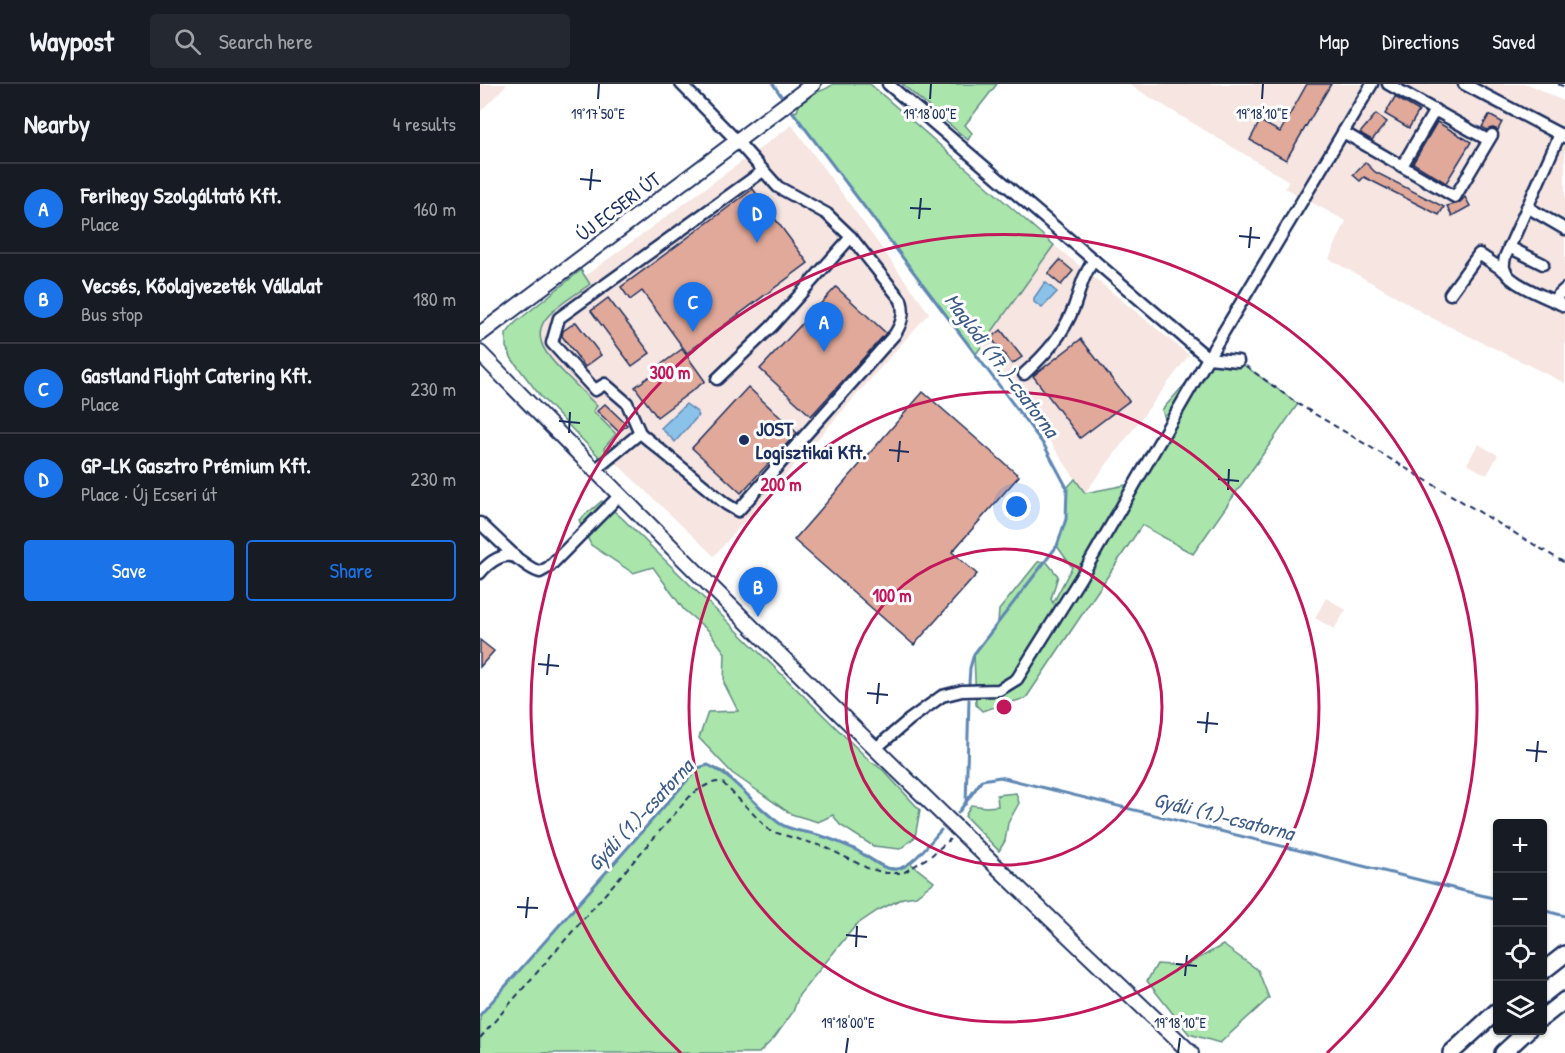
<!DOCTYPE html>
<meta charset="utf-8">
<style>
:root{--surface:#171b24;--page:#242831;--text:#f1f3f6;--muted:#9ea1a6;--line:#363941;--accent:#1a73e8}
body{margin:0;font-family:"Patrick Hand",sans-serif;background:var(--page);color:var(--text)}
.controls{position:absolute;right:18px;bottom:18px;display:grid;overflow:hidden;border-radius:6px;box-shadow:0 2px 4px #0004}
.controls button{width:54px;height:54px;display:grid;place-items:center;padding:0;border:0;border-bottom:2px solid var(--line);background:var(--surface);color:var(--text);font:30px sans-serif}
.you{position:absolute;left:537px;top:423px;width:21px;height:21px;margin:-15px;border:4px solid #fff;border-radius:50%;background:#1a73e8;box-shadow:0 0 0 9px #1a73e833}
.badge{display:grid;place-items:center;width:39px;height:39px;border-radius:50%;background:var(--accent);color:#fff;font-size:20px;font-weight:700}
.pin{position:absolute;translate:-50% -50px;filter:drop-shadow(0 2px 3px #0008)}
.pin::after{content:'';position:absolute;top:32px;width:21px;height:18px;background:inherit;clip-path:polygon(0 0,100% 0,50% 100%)}
.list{margin:0;padding:0;list-style:none}
h2{display:flex;justify-content:space-between;align-items:center;height:78px;margin:0;padding:0 24px;font-size:26px}
h2 small{font-size:20px;font-weight:400;color:var(--muted)}
.list li{display:grid;grid-template-columns:39px 1fr auto;gap:18px;align-items:center;box-sizing:border-box;height:90px;padding:0 24px;border-top:2px solid var(--line)}
.list b{display:block;font-size:22px;white-space:nowrap}
.list p{margin:0;font-size:20px;white-space:nowrap;color:var(--muted)}
.list em{font-size:20px;font-style:normal;color:var(--muted)}
.actions{display:flex;gap:12px;padding:18px 24px}
.actions a{flex:1;padding:14px 0;border:2px solid var(--accent);border-radius:6px;text-align:center;font-size:21px;color:var(--accent)}
.actions .main{background:var(--accent);color:#fff}
.icon{flex:none;width:33px;height:33px;fill:none;stroke:currentColor;stroke-width:2;stroke-linecap:round;stroke-linejoin:round}
.map{position:relative;flex:none;width:1085px;height:969px;overflow:hidden}
header{display:flex;align-items:center;gap:36px;box-sizing:border-box;height:84px;padding:0 30px;background:var(--surface);border-bottom:2px solid var(--line)}
header strong{font-size:28px}
nav{display:flex;gap:33px;margin-inline-start:auto;font-size:21px}
.search{width:420px;height:54px;background:var(--page);display:flex;align-items:center;gap:15px;box-sizing:border-box;padding:0 21px;border-radius:6px;color:var(--muted);font-size:22px}
main{display:flex}
aside{flex:1;background:var(--surface)}
.map>svg:first-child{display:block}
.built{fill:#f6e5e1}
.green{fill:#aae5ab;stroke:#628a84;stroke-width:1.5}
.water{fill:#8bc2ea;stroke:#5e87b2;stroke-width:1.5}
.lines{fill:none;stroke-linecap:round;stroke-linejoin:round}
.stream{stroke:#5e87b2;stroke-width:3}
.building{fill:#e1a99a;stroke:#1b2f5e;stroke-width:1.5}
.minor-casing{stroke:#1b2f5e;stroke-width:15}
.major-casing{stroke:#1b2f5e;stroke-width:18}
.highway-casing{stroke:#1b2f5e;stroke-width:20}
.path{stroke:#1b2f5e;stroke-width:2;stroke-dasharray:6 4.5;stroke-linecap:butt}
.minor{stroke:#fff;stroke-width:10}
.major{stroke:#fff;stroke-width:14}
.highway{stroke:#fff;stroke-width:15}
.ticks{fill:none;stroke:#1b2f5e;stroke-width:2}
.ring{fill:none;stroke:#c2185b;stroke-width:3}
.poi-dot{fill:#1b2f5e;stroke:#fff;stroke-width:2}
.labels{text-anchor:middle;dominant-baseline:central;stroke-width:6;stroke-linejoin:round;paint-order:stroke}
.street-label{font-size:20px;fill:#1b2f5e;stroke:#fff}
.poi-label{font-size:20px;font-weight:bold;fill:#1b2f5e;stroke:#fff;text-anchor:start}
.water-label{font-size:21px;font-style:italic;fill:#3d5b88;stroke:#fff}
.ticks-label{font-size:15px;text-anchor:middle;fill:#1b2f5e;stroke:#fff;stroke-width:6;stroke-linejoin:round;paint-order:stroke}
.centre{fill:#c2185b;stroke:#fff;stroke-width:3}
.ring-label{font-size:18px;text-anchor:middle;font-weight:bold;fill:#c2185b;stroke:#fff;stroke-width:6;stroke-linejoin:round;paint-order:stroke}
</style>
<header>
<strong>Waypost</strong>
<div class="search"><svg class="icon" aria-label="search" viewBox="0 0 24 24"><circle cx="10" cy="10" r="6"/><path d="M15 15l6 6"/></svg>Search here</div>
<nav><a>Map</a><a>Directions</a><a>Saved</a></nav>
</header>
<main>
<aside>
<h2>Nearby<small>4 results</small></h2>
<ul class="list">
<li><span class="badge">A</span><div><b>Ferihegy Szolgáltató Kft.</b><p>Place</p></div><em>160 m</em></li>
<li><span class="badge">B</span><div><b>Vecsés, Kőolajvezeték Vállalat</b><p>Bus stop</p></div><em>180 m</em></li>
<li><span class="badge">C</span><div><b>Gastland Flight Catering Kft.</b><p>Place</p></div><em>230 m</em></li>
<li><span class="badge">D</span><div><b>GP-LK Gasztro Prémium Kft.</b><p>Place · Új Ecseri út</p></div><em>230 m</em></li>
</ul>
<div class="actions"><a class="main">Save</a><a>Share</a></div>
</aside>
<div class="map">
<svg width="1085" height="969" viewBox="0 0 1085 969">
<rect width="100%" height="100%" fill="#fff"/>
<filter id="ink" filterUnits="userSpaceOnUse"><feTurbulence type="fractalNoise" baseFrequency=".0167" numOctaves="2"/><feDisplacementMap in="SourceGraphic" scale="12" xChannelSelector="R" yChannelSelector="G"/><feConvolveMatrix kernelMatrix="1 2 1 2 8 2 1 2 1" color-interpolation-filters="sRGB"/></filter>
<g filter="url(#ink)">
<g class="built">
<polygon points="0,0 27,0 0,28"/>
<polygon points="648,0 1048,0 1085,18 1085,299 948,232 914,211 849,175 866,137 805,104 809,97"/>
<polygon points="312,41 449,229 234,472 136,379 124,364 136,350 112,327 117,322 67,272 61,262 60,252 62,239 70,230 110,200 105,192"/>
<polygon points="574,161 709,271 605,409 503,260"/>
<polygon points="998,360 1018,371 1007,391 987,380"/>
<polygon points="846,514 866,526 854,545 835,534"/>
</g>
<g class="green">
<path d="M353,0H390L574,161L496,270L313,28L317,27C326,2 339,13 353,0Z"/>
<polygon points="422,0 517,0 485,41 492,49 488,56"/>
<path d="M101,186L110,200C97,210 80,219 69,231C47,254 71,276 87,292C97,302 107,312 117,322L113,327L136,350L124,364L136,379L130,384L61,313L32,275L26,263V250L35,239Z"/>
<polygon points="728,274 758,277 818,320 713,470 662,441 546,614 502,627 496,621 494,570 518,539 519,526 558,478 566,477 578,492 571,515 573,519 592,483 577,462 586,435 587,404 595,395 605,409 656,399 688,343 682,326"/>
<polygon points="122,417 142,434 390,677 403,686 440,726 435,753 420,765 393,762 360,741 353,731 338,738 311,730 252,689 219,654 228,628 258,627 244,599 245,569 229,547 204,526 173,483 153,489 111,461 99,436"/>
<polygon points="228,681 244,688 282,726 302,741 316,747 340,751 375,765 405,783 418,785 430,779 454,798 436,812 423,814 397,827 376,841 319,911 313,928 295,953 279,969 0,969 0,931 209,694 218,684"/>
<polygon points="536,709 539,719 528,739 525,757 519,767 485,732 491,721 506,723 518,722 517,711"/>
<polygon points="743,861 778,886 789,914 740,959 709,950 667,897 677,880 705,882"/>
</g>
<g class="water">
<polygon points="565,198 577,208 562,224 554,218 554,214"/>
<polygon points="206,320 217,328 218,332 195,358 181,344"/>
</g>
<g class="lines">
<g class="stream">
<polyline points="293,0 304,16"/>
<polyline points="309,23 564,361 587,404 586,435 577,462 494,570 490,584 489,599"/>
<polyline points="486,720 489,616"/>
<polyline points="478,729 502,696 520,693 1017,815"/>
<polyline points="1062,826 1085,832"/>
<path d="M0,931L218,684L228,681C256,694 274,721 299,739C310,747 325,747 338,751C349,754 361,759 372,764C386,770 401,787 417,785C432,783 451,757 461,746"/>
</g>
</g>
<g class="building">
<polygon points="827,0 851,0 806,76 770,56 780,37 800,48"/>
<polygon points="915,13 939,27 929,44 905,30"/>
<polygon points="896,30 907,38 892,56 880,49"/>
<polygon points="1009,31 1022,38 1018,46 1013,44 1007,46 1002,43"/>
<polygon points="957,38 991,58 966,99 933,79"/>
<polygon points="885,78 895,88 964,123 959,131 884,93 880,97 873,91"/>
<polygon points="273,105 328,179 207,269 162,207 150,216 141,203"/>
<polygon points="985,113 990,122 972,132 967,122 979,119"/>
<polygon points="580,176 593,187 581,201 568,190"/>
<polygon points="356,203 406,249 331,332 280,285"/>
<polygon points="128,214 170,269 152,282 111,227"/>
<polygon points="96,238 121,271 105,283 82,252 83,247"/>
<polygon points="521,246 542,273 532,280 511,254"/>
<polygon points="601,255 649,317 600,354 553,292"/>
<polygon points="202,265 225,297 177,333 155,303 177,287 175,285"/>
<polygon points="268,303 317,349 261,409 212,364"/>
<polygon points="443,308 539,392 472,468 497,490 434,561 314,456"/>
<polygon points="125,320 147,341 139,348 117,327"/>
<polygon points="0,556 14,567 0,583"/>
</g>
<g class="lines">
<defs>
<g id="minor">
<polyline points="201,0 257,57 298,103 347,130 371,153 292,242 237,295"/>
<polyline points="408,0 728,274 758,277"/>
<polyline points="908,0 1008,56"/>
<polyline points="984,0 1085,53"/>
<polyline points="863,48 975,113 1012,51"/>
<path d="M1080,50L1025,173C1024,177 1023,183 1025,187C1031,201 1071,215 1085,222"/>
<polyline points="922,82 955,26"/>
<polyline points="1047,123 1085,145"/>
<polyline points="1029,163 1063,180"/>
<polyline points="970,210 999,170 1026,188"/>
<polyline points="1073,216 1085,205"/>
<path d="M544,290C566,270 583,251 594,223C600,206 603,191 614,176"/>
<polyline points="160,349 147,319 125,300 115,306 72,259 79,234 283,87"/>
<path d="M115,386L160,349L246,420L258,427L415,250C422,239 425,229 421,216L371,153"/>
<polyline points="0,439 36,473"/>
<path d="M0,489C9,478 25,466 38,475C46,480 50,485 60,488L69,483L140,411"/>
<polyline points="396,664 429,636 462,612 482,607 519,606 537,595 601,493 728,274 892,0"/>
</g>
<g id="major">
<polyline points="0,250 333,0"/>
<path d="M0,269C232,507 470,740 711,969"/>
</g>
<g id="highway">
<polyline points="1062,888 1085,870"/>
<polyline points="1062,934 1085,916"/>
<polyline points="971,969 1017,927"/>
<polyline points="1023,969 1048,946"/>
</g>
</defs>
<use href="#minor" class="minor-casing"/>
<use href="#major" class="major-casing"/>
<use href="#highway" class="highway-casing"/>
<g class="path">
<polyline points="1078,0 1085,3"/>
<polyline points="766,282 818,320 1085,479"/>
<path d="M0,954L212,710C222,704 230,697 242,698L290,747L345,763L387,784L406,789H423L452,771L470,755"/>
</g>
<use href="#minor" class="minor"/>
<use href="#major" class="major"/>
<use href="#highway" class="highway"/>
</g>
</g>
<path class="ticks" d="M118,15L119,0M450,15L451,0M782,15L783,0M100,95L121,97M110,106L112,85M430,124L451,125M439,135L441,114M759,152L780,154M769,164L771,143M79,337L100,339M89,349L90,328M409,366L429,368M418,378L420,357M738,395L759,397M748,406L749,385M58,580L79,582M67,591L69,570M387,609L408,611M397,620L399,599M717,638L738,640M726,649L728,628M1046,666L1067,668M1056,678L1058,657M37,823L58,824M46,834L48,813M366,851L387,853M376,863L377,842M696,880L717,882M705,892L707,871M366,969L368,954M698,969L700,954"/>
<g class="ring">
<circle cx="524" cy="623" r="158"/>
<circle cx="524" cy="623" r="315"/>
<path d="M201 969A473 473 0 1 1 847 969"/>
</g>
<circle class="poi-dot" cx="264" cy="356" r="6"/>
<g class="labels">
<g class="street-label">
<text transform="translate(138 122) rotate(-37)">ÚJ ECSERI ÚT</text>
</g>
<g class="poi-label">
<text x="276" y="344">JOST<tspan x="276" dy="23">Logisztikai Kft.</tspan></text>
</g>
<g class="water-label">
<text transform="translate(522 281) rotate(53)">Maglódi (17.)-csatorna</text>
<text transform="translate(160 731) rotate(-47)">Gyáli (1.)-csatorna</text>
<text transform="translate(744 732) rotate(14)">Gyáli (1.)-csatorna</text>
</g>
</g>
<g class="ticks-label">
<text x="118" y="35">19°17'50"E</text>
<text x="450" y="35">19°18'00"E</text>
<text x="782" y="35">19°18'10"E</text>
<text x="368" y="944">19°18'00"E</text>
<text x="700" y="944">19°18'10"E</text>
</g>
<circle cx="524" cy="623" r="9" class="centre"/>
<g class="ring-label">
<text x="190" y="295">300 m</text>
<text x="301" y="407">200 m</text>
<text x="412" y="518">100 m</text>
</g>
</svg>
<div class="controls">
<button>+</button>
<button>−</button>
<button><svg class="icon" aria-label="locate" viewBox="0 0 24 24"><circle cx="12" cy="12" r="6"/><path d="M12 2v4M12 18v4M2 12h4M18 12h4"/></svg></button>
<button><svg class="icon" aria-label="layers" viewBox="0 0 24 24"><path d="M12 4l9 5-9 5-9-5zM3 14l9 5 9-5"/></svg></button>
</div>
<div class="you"></div>
<div class="pin badge" style="left:344px;top:268px">A</div>
<div class="pin badge" style="left:278px;top:533px">B</div>
<div class="pin badge" style="left:213px;top:248px">C</div>
<div class="pin badge" style="left:277px;top:159px">D</div>
</div>
</main>
